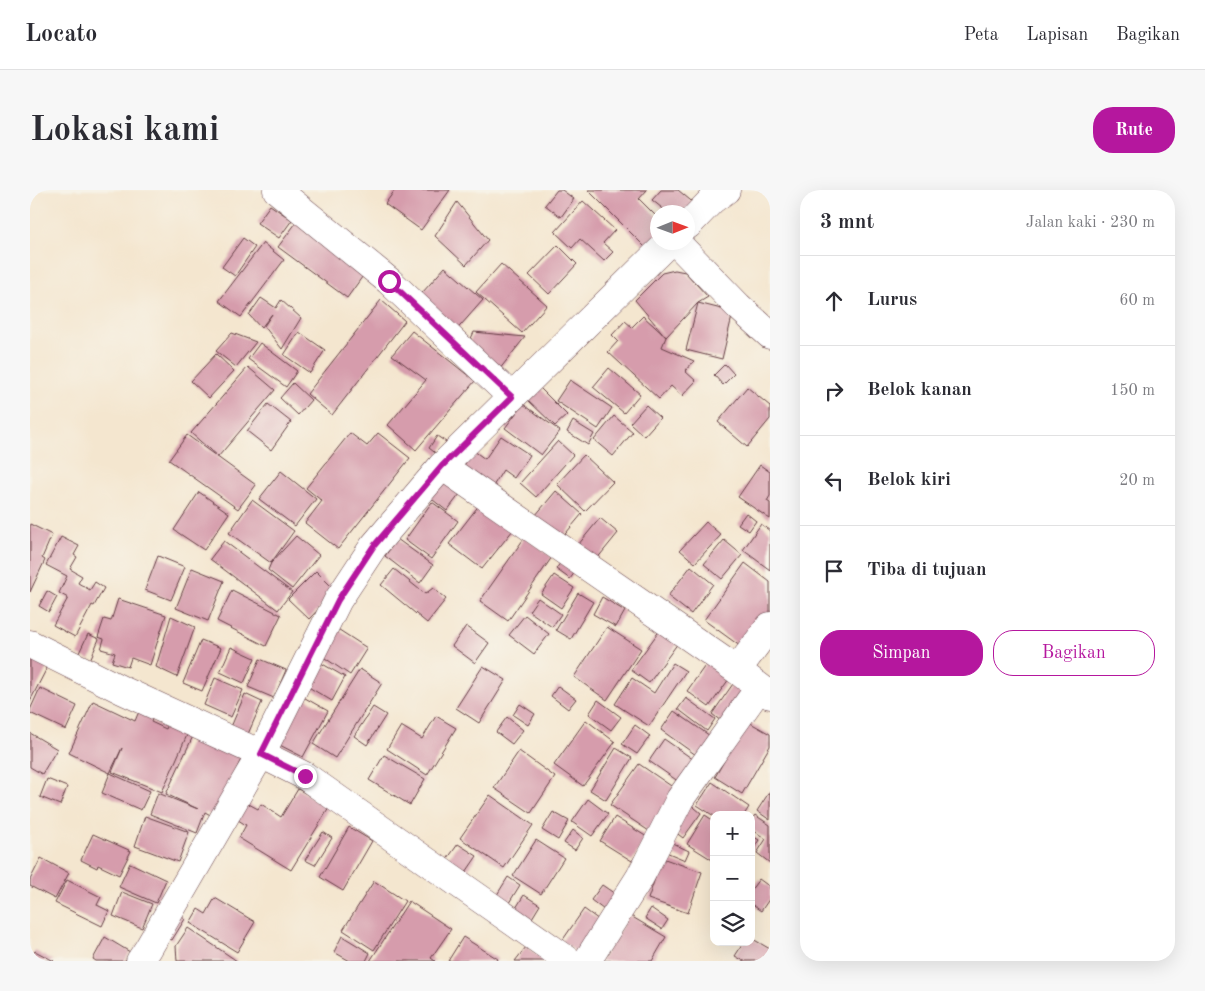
<!DOCTYPE html>
<html lang="id">
<meta charset="utf-8">
<style>
:root{--surface:#fff;--page:#f7f7f7;--text:#2b2b33;--muted:#7c7c81;--line:#e1e1e2;--accent:#b5179e}
body{margin:0;font-family:"Old Standard TT",serif;background:var(--page);color:var(--text)}
.controls{position:absolute;right:15px;bottom:15px;display:grid;overflow:hidden;border-radius:10px;box-shadow:0 5px 20px #0002}
.controls button{width:45px;height:45px;display:grid;place-items:center;padding:0;border:0;border-bottom:1px solid var(--line);background:var(--surface);color:var(--text);font:25px sans-serif}
.compass{position:absolute;left:620px;top:15px;width:45px;height:45px;border-radius:50%;background:var(--surface);box-shadow:0 5px 20px #0002;rotate:89deg}
.stop{position:absolute;width:15px;height:15px;margin:-11px;border:4px solid #b5179e;border-radius:50%;background:#fff}
.stop.end{background:#b5179e;border-color:#fff;box-shadow:0 1px 5px #0008}
.list{margin:0;padding:0;list-style:none}
h2{display:flex;justify-content:space-between;align-items:center;height:65px;margin:0;padding:0 20px;font-size:21px}
h2 small{font-size:16px;font-weight:400;color:var(--muted)}
.list li{display:grid;grid-template-columns:32px 1fr auto;gap:15px;align-items:center;box-sizing:border-box;height:90px;padding:0 20px;border-top:1px solid var(--line)}
.list b{display:block;font-size:19px;white-space:nowrap}
.list em{font-size:16px;font-style:normal;color:var(--muted)}
.actions{display:flex;gap:10px;padding:15px 20px}
.actions a{flex:1;padding:11px 0;border:1px solid var(--accent);border-radius:20px;text-align:center;font-size:18px;color:var(--accent)}
.actions .main{background:var(--accent);color:#fff}
.icon{flex:none;width:28px;height:28px;fill:none;stroke:currentColor;stroke-width:2;stroke-linecap:round;stroke-linejoin:round}
.map{position:relative;flex:none;width:740px;height:771px;overflow:hidden;border-radius:20px}
header{display:flex;align-items:center;gap:30px;box-sizing:border-box;height:70px;padding:0 25px;background:var(--surface);border-bottom:1px solid var(--line)}
header strong{font-size:24px}
nav{display:flex;gap:28px;margin-inline-start:auto;font-size:18px}
.intro{display:flex;align-items:center;justify-content:space-between;box-sizing:border-box;height:120px;padding:0 30px}
h1{margin:0;font-size:35px}
.button{padding:12px 22px;border-radius:20px;background:var(--accent);color:#fff;font-size:18px;font-weight:700}
main{display:flex;gap:30px;padding:0 30px}
aside{flex:1;background:var(--surface);border-radius:20px;box-shadow:0 5px 20px #0002}
.map>svg:first-child{display:block}
.building{fill:#d69cac}
.lines{fill:none;stroke-linecap:round;stroke-linejoin:round}
.minor-casing{stroke:#643d44;stroke-width:29}
.minor{stroke:#fff;stroke-width:28}
.route{stroke:#b5179e;stroke-width:6}
</style>
<header>
<strong>Locato</strong>
<nav><a>Peta</a><a>Lapisan</a><a>Bagikan</a></nav>
</header>
<div class="intro"><h1>Lokasi kami</h1><a class="button">Rute</a></div>
<main>
<div class="map">
<svg width="740" height="771" viewBox="0 0 740 771">
<rect width="100%" height="100%" fill="#f7f3e8"/>
<filter id="ink" filterUnits="userSpaceOnUse"><feTurbulence type="fractalNoise" baseFrequency=".02" numOctaves="2"/><feDisplacementMap in="SourceGraphic" scale="10" xChannelSelector="R" yChannelSelector="G"/><feConvolveMatrix kernelMatrix="1 2 1 2 8 2 1 2 1" color-interpolation-filters="sRGB"/></filter>
<filter id="wash" filterUnits="userSpaceOnUse"><feTurbulence type="fractalNoise" baseFrequency=".0096" numOctaves="4" result="noise"/><feDisplacementMap in="SourceGraphic" scale="20" xChannelSelector="R" yChannelSelector="G"/><feGaussianBlur stdDeviation="1.12" result="paint"/><feColorMatrix in="noise" values="0 0 0 0 0 0 0 0 0 0 0 0 0 0 0 0 0 1.4 0 .05"/><feComposite in="paint" operator="in"/></filter>
<g filter="url(#wash)">
<rect width="100%" height="100%" fill="#f4e6cf"/>
<g id="blocks">
<g class="building">
<polygon points="365,0 420,0 391,40 355,14"/>
<polygon points="527,0 532,0 544,9 531,27 515,15"/>
<polygon points="558,0 617,0 609,9 628,28 628,47 616,58"/>
<polygon points="631,0 648,0 666,15 658,22 637,22 622,10"/>
<polygon points="553,11 585,40 573,53 583,62 574,71 550,49 542,58 525,42"/>
<polygon points="427,12 458,50 436,75 405,46"/>
<polygon points="240,15 262,30 249,48 227,33"/>
<polygon points="266,33 335,83 317,108 248,57"/>
<polygon points="213,48 225,57 205,86 192,77"/>
<polygon points="233,53 254,70 211,127 189,111"/>
<polygon points="528,55 547,74 519,104 499,85"/>
<polygon points="471,74 517,115 492,143 446,102"/>
<polygon points="415,77 453,110 423,144 385,111"/>
<polygon points="645,80 655,82 678,107 668,113 636,147 605,110 632,83"/>
<polygon points="231,108 246,118 251,110 271,128 252,159 234,136 242,124 231,138 219,125"/>
<polygon points="351,110 375,131 302,225 277,204"/>
<polygon points="668,113 703,122 692,169 656,160"/>
<polygon points="613,126 636,147 632,157 664,171 655,181 666,191 652,206 641,196 629,209 578,162 588,151 582,145 595,131 602,137"/>
<polygon points="382,141 445,191 386,260 358,235 396,190 362,165"/>
<polygon points="269,142 295,160 280,183 254,165"/>
<polygon points="444,142 495,147 469,180 438,155"/>
<polygon points="202,143 226,152 206,177 186,161"/>
<polygon points="230,153 267,181 256,197 218,169"/>
<polygon points="186,164 204,181 179,208 161,191"/>
<polygon points="695,174 704,184 693,195 684,185"/>
<polygon points="218,177 245,200 188,267 161,243"/>
<polygon points="579,178 610,204 594,223 563,197"/>
<polygon points="540,190 582,218 568,239 526,211"/>
<polygon points="263,193 281,210 268,225 250,208"/>
<polygon points="509,197 537,225 525,236 497,209"/>
<polygon points="717,197 740,216 740,229 717,257 688,232"/>
<polygon points="238,214 261,232 241,260 217,241"/>
<polygon points="493,214 530,241 511,265 475,238"/>
<polygon points="616,215 630,228 614,246 600,233"/>
<polygon points="584,226 603,242 583,266 564,250"/>
<polygon points="543,231 564,244 558,255 537,242"/>
<polygon points="320,243 337,256 348,243 380,268 308,359 275,333 292,311 276,298"/>
<polygon points="157,245 226,295 208,319 139,270"/>
<polygon points="407,246 416,252 408,265 399,258"/>
<polygon points="471,246 500,265 484,288 473,280 460,301 430,281 444,261 455,269"/>
<polygon points="528,251 543,265 506,307 490,293"/>
<polygon points="554,265 583,292 555,321 527,294"/>
<polygon points="730,275 740,282 740,306 737,311 740,313 740,329 708,307"/>
<polygon points="251,281 286,309 265,336 229,309"/>
<polygon points="414,285 433,300 417,321 398,306"/>
<polygon points="526,301 552,324 531,349 505,326"/>
<polygon points="169,302 199,323 174,360 144,340"/>
<polygon points="222,310 264,341 241,373 199,343"/>
<polygon points="402,312 428,331 401,369 375,350"/>
<polygon points="450,314 483,340 452,379 419,354"/>
<polygon points="716,323 726,331 719,341 708,334"/>
<polygon points="570,328 588,343 566,370 548,355"/>
<polygon points="676,332 691,345 665,373 650,360"/>
<polygon points="0,334 22,345 12,368 15,370 0,402"/>
<polygon points="731,334 740,341 740,380 713,360"/>
<polygon points="266,346 289,365 262,399 238,380 241,373"/>
<polygon points="31,347 49,356 44,365 47,367 40,379 52,386 48,393 60,400 65,392 74,398 64,416 62,415 45,447 23,435 38,408 29,403 37,386 16,375"/>
<polygon points="495,347 522,367 478,431 450,411"/>
<polygon points="367,349 403,375 390,393 355,366"/>
<polygon points="694,350 712,365 692,389 674,374"/>
<polygon points="194,351 262,402 248,420 180,369"/>
<polygon points="128,366 155,377 141,410 115,400"/>
<polygon points="533,369 547,379 540,389 526,379"/>
<polygon points="715,373 740,392 740,423 714,459 674,430"/>
<polygon points="661,376 683,394 661,424 638,406"/>
<polygon points="162,378 194,391 178,431 146,418"/>
<polygon points="364,379 395,404 403,398 416,409 397,433 351,395"/>
<polygon points="286,381 306,401 279,429 258,409"/>
<polygon points="524,385 544,398 531,418 511,404"/>
<polygon points="202,400 251,425 236,456 187,431"/>
<polygon points="17,401 27,407 19,422 9,416"/>
<polygon points="548,403 563,412 541,449 526,440"/>
<polygon points="572,407 595,421 586,437 563,424"/>
<polygon points="508,408 531,424 522,437 499,421"/>
<polygon points="88,409 136,425 120,475 101,468 98,477 82,472 85,463 71,459 74,449 68,447 74,429 81,431"/>
<polygon points="495,425 519,444 504,464 479,445"/>
<polygon points="141,426 165,437 147,487 126,477"/>
<polygon points="303,436 337,458 320,485 286,462"/>
<polygon points="436,436 459,453 445,473 422,456"/>
<polygon points="577,437 611,459 577,510 544,487"/>
<polygon points="630,440 648,453 619,493 601,480"/>
<polygon points="58,444 69,449 60,470 48,465"/>
<polygon points="171,450 191,458 172,501 153,493"/>
<polygon points="201,457 225,468 214,493 190,482"/>
<polygon points="0,464 19,474 0,511"/>
<polygon points="230,469 256,480 244,508 218,497"/>
<polygon points="284,469 315,487 302,511 270,492"/>
<polygon points="643,473 656,481 619,536 585,514 602,488 624,503"/>
<polygon points="677,473 699,489 679,517 657,501"/>
<polygon points="453,476 476,490 449,533 426,518"/>
<polygon points="330,479 352,493 305,568 283,554"/>
<polygon points="185,488 213,500 201,527 174,515"/>
<polygon points="705,491 720,502 696,535 682,524"/>
<polygon points="528,496 546,509 538,519 521,506"/>
<polygon points="10,498 47,516 36,540 0,523 0,520"/>
<polygon points="215,504 232,512 218,544 201,537"/>
<polygon points="268,504 298,521 273,567 242,551"/>
<polygon points="656,508 685,529 677,541 648,519"/>
<polygon points="568,510 591,527 581,540 559,524"/>
<polygon points="63,511 105,531 110,519 124,525 121,532 136,539 141,528 161,536 132,602 82,582 92,558 80,583 39,563"/>
<polygon points="490,514 505,524 498,535 483,525"/>
<polygon points="343,517 356,525 337,555 324,546"/>
<polygon points="644,521 686,550 673,570 631,540"/>
<polygon points="406,526 426,538 397,585 357,559 371,536 392,549"/>
<polygon points="477,527 493,540 482,554 466,542"/>
<polygon points="556,530 585,552 553,596 524,575"/>
<polygon points="717,531 740,544 740,556 712,604 685,587"/>
<polygon points="605,535 620,546 607,564 592,554"/>
<polygon points="0,543 27,559 12,584 0,577"/>
<polygon points="164,544 212,567 184,627 175,622 167,643 120,624 128,603 168,619 136,604"/>
<polygon points="634,549 667,572 652,594 619,571"/>
<polygon points="586,558 602,568 576,610 560,600"/>
<polygon points="489,561 525,587 501,623 464,598"/>
<polygon points="354,565 395,589 380,615 339,590"/>
<polygon points="609,574 647,600 619,641 580,615"/>
<polygon points="80,583 120,601 111,620 72,603"/>
<polygon points="17,589 37,597 30,615 10,607"/>
<polygon points="682,592 719,617 714,625 684,626 667,615"/>
<polygon points="268,599 299,618 261,680 209,648 216,635 205,628 215,612 228,619 231,614 251,627"/>
<polygon points="740,601 740,630 727,621"/>
<polygon points="460,605 503,635 474,678 430,648"/>
<polygon points="558,609 578,624 562,646 542,632"/>
<polygon points="659,613 671,623 653,648 640,638"/>
<polygon points="523,622 539,631 528,650 512,640"/>
<polygon points="675,625 684,631 684,671 657,654"/>
<polygon points="725,625 740,635 740,673 727,663 736,649 721,639 721,630"/>
<polygon points="115,626 159,642 148,672 105,656"/>
<polygon points="585,627 617,647 602,671 570,651"/>
<polygon points="319,637 342,651 313,701 290,687"/>
<polygon points="543,640 553,648 545,660 534,653"/>
<polygon points="293,642 302,648 285,675 275,670"/>
<polygon points="63,644 101,661 89,685 68,675 67,678 51,670"/>
<polygon points="721,645 729,650 721,662"/>
<polygon points="506,650 534,668 511,704 483,686"/>
<polygon points="640,652 659,661 655,670 636,662"/>
<polygon points="428,654 447,666 432,688 413,675"/>
<polygon points="11,668 39,683 25,709 0,696 0,690"/>
<polygon points="632,668 672,682 658,723 618,709"/>
<polygon points="100,673 136,690 126,713 89,697"/>
<polygon points="478,687 490,695 477,716 465,708"/>
<polygon points="729,689 740,697 740,708 731,721 721,714 721,700"/>
<polygon points="37,690 71,707 67,715 79,721 72,736 25,713"/>
<polygon points="344,691 375,711 344,760 313,740"/>
<polygon points="572,695 594,710 582,726 561,710"/>
<polygon points="92,702 122,714 112,738 83,726"/>
<polygon points="494,705 510,715 499,733 483,723"/>
<polygon points="185,708 225,732 207,762 160,733 168,719 176,724"/>
<polygon points="379,711 421,739 401,768 405,771 340,771"/>
<polygon points="621,718 638,730 632,739 615,728"/>
<polygon points="554,719 576,735 553,767 532,751"/>
<polygon points="144,722 155,729 142,750 131,744"/>
<polygon points="599,725 636,747 622,771 571,771"/>
<polygon points="158,738 207,771 147,771 146,756"/>
<polygon points="312,746 340,763 336,771 320,771 304,762"/>
<polygon points="75,747 100,762 95,771 66,771 63,769"/>
<polygon points="433,747 468,769 467,771 418,771"/>
<polygon points="721,748 740,759 732,771 714,771 705,766 714,752 721,752"/>
<polygon points="496,757 516,771 485,771"/>
<polygon points="5,761 24,771 0,771"/>
</g>
</g>
</g>
<g filter="url(#ink)">
<use href="#blocks" fill-opacity="0" stroke="#643d44" stroke-width="1"/>
<g class="lines">
<defs>
<g id="minor">
<polyline points="247,0 359,91 482,207"/>
<polyline points="658,35 682,10 696,0"/>
<polyline points="646,52 708,116 740,145"/>
<polyline points="412,276 707,480 740,505"/>
<polyline points="0,454 92,500 231,564 275,586 539,771"/>
<polyline points="707,480 740,436"/>
<polyline points="110,771 118,759 231,564 308,410 343,357 412,276 639,52"/>
<polyline points="557,771 610,687 650,609 729,498"/>
</g>
</defs>
<use href="#minor" class="minor-casing"/>
<use href="#minor" class="minor"/>
</g>
</g>
<g class="lines" filter="url(#ink)">
<polyline class="route" points="275,586 231,564 308,410 343,357 412,276 482,207 359,91"/>
</g>
</svg>
<div class="controls">
<button>+</button>
<button>−</button>
<button><svg class="icon" aria-label="layers" viewBox="0 0 24 24"><path d="M12 4l9 5-9 5-9-5zM3 14l9 5 9-5"/></svg></button>
</div>
<svg class="compass" viewBox="-18 -18 36 36"><path d="M0-13l5 13h-10z" fill="#e53935"/><path d="M0 13l5-13h-10z" fill="#7c7c81"/></svg>
<div class="stop" style="left:359px;top:91px"></div>
<div class="stop end" style="left:275px;top:586px"></div>
</div>
<aside>
<h2>3 mnt<small>Jalan kaki · 230 m</small></h2>
<ul class="list">
<li><svg class="icon" aria-label="ahead" viewBox="0 0 24 24"><path d="M12 20V5M6 11l6-6 6 6"/></svg><div><b>Lurus</b></div><em>60 m</em></li>
<li><svg class="icon" aria-label="right" viewBox="0 0 24 24"><path d="M7 20v-9h11M14 6l5 5-5 5"/></svg><div><b>Belok kanan</b></div><em>150 m</em></li>
<li><svg class="icon" aria-label="left" viewBox="0 0 24 24"><path d="M17 20v-9H6M10 6l-5 5 5 5"/></svg><div><b>Belok kiri</b></div><em>20 m</em></li>
<li><svg class="icon" aria-label="arrive" viewBox="0 0 24 24"><path d="M6 21V4h12l-3 4 3 4H6"/></svg><div><b>Tiba di tujuan</b></div></li>
</ul>
<div class="actions"><a class="main">Simpan</a><a>Bagikan</a></div>
</aside>
</main>
